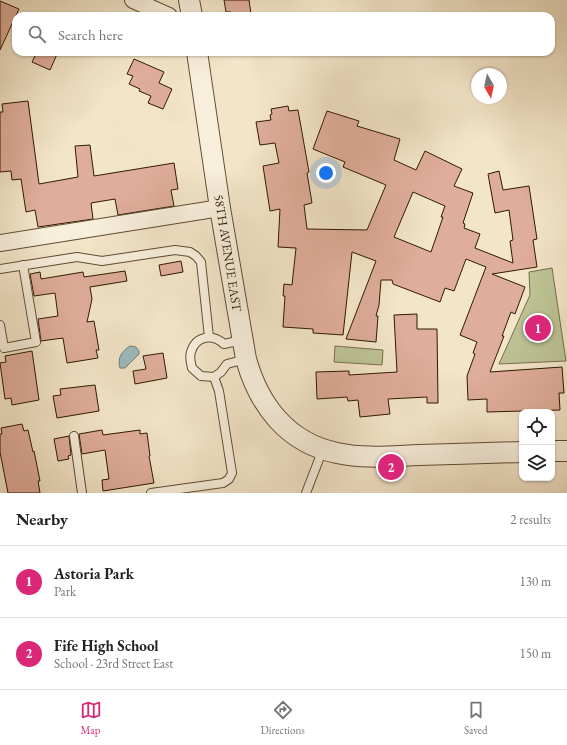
<!DOCTYPE html>
<meta charset="utf-8">
<style>
:root{--surface:#fff;--page:#f2f2f2;--text:#222;--muted:#767676;--line:#e0e0e0;--accent:#db2777}
body{margin:0;font-family:"EB Garamond",serif;background:var(--page);color:var(--text)}
.controls{position:absolute;right:12px;bottom:12px;display:grid;overflow:hidden;border-radius:8px;box-shadow:0 1px 3px #0004}
.controls button{width:36px;height:36px;display:grid;place-items:center;padding:0;border:0;border-bottom:1px solid var(--line);background:var(--surface);color:var(--text);font:20px sans-serif}
.compass{position:absolute;left:471px;top:68px;width:36px;height:36px;border-radius:50%;background:var(--surface);box-shadow:0 1px 3px #0004;rotate:171deg}
.you{position:absolute;left:326px;top:173px;width:14px;height:14px;margin:-10px;border:3px solid #fff;border-radius:50%;background:#1a73e8;box-shadow:0 0 0 6px #1a73e833}
.badge{display:grid;place-items:center;width:26px;height:26px;border-radius:50%;background:var(--accent);color:#fff;font-size:13px;font-weight:700}
.pin{position:absolute;translate:-50% -50%;border:2px solid #fff;box-shadow:0 1px 4px #0006}
.list{margin:0;padding:0;list-style:none}
h2{display:flex;justify-content:space-between;align-items:center;height:52px;margin:0;padding:0 16px;font-size:17px}
h2 small{font-size:13px;font-weight:400;color:var(--muted)}
.list li{display:grid;grid-template-columns:26px 1fr auto;gap:12px;align-items:center;box-sizing:border-box;height:72px;padding:0 16px;border-top:1px solid var(--line)}
.list b{display:block;font-size:15px;white-space:nowrap}
.list p{margin:0;font-size:13px;white-space:nowrap;color:var(--muted)}
.list em{font-size:13px;font-style:normal;color:var(--muted)}
.icon{flex:none;width:22px;height:22px;fill:none;stroke:currentColor;stroke-width:2;stroke-linecap:round;stroke-linejoin:round}
.map{position:relative;flex:none;width:567px;height:493px;overflow:hidden}
.search{position:absolute;background:var(--surface);box-shadow:0 1px 3px #0004;left:12px;right:12px;top:12px;height:44px;display:flex;align-items:center;gap:10px;box-sizing:border-box;padding:0 14px;border-radius:12px;color:var(--muted);font-size:15px}
.sheet{height:196px;background:var(--surface)}
nav{display:flex;justify-content:space-around;align-items:center;box-sizing:border-box;height:56px;border-top:1px solid var(--line);background:var(--surface);font-size:11px;color:var(--muted)}
nav a{display:grid;justify-items:center;gap:2px}
nav .on{color:var(--accent)}
.map>svg:first-child{display:block}
.green{fill:#bdc495;stroke:#766f4a}
.water{fill:#9ebdbf;stroke:#727c73}
.building{fill:#dfad9b;stroke:#2f1a00;fill-rule:evenodd}
.lines{fill:none;stroke-linecap:round;stroke-linejoin:round}
.service-casing{stroke:#604d32;stroke-width:10}
.minor-casing{stroke:#604d32;stroke-width:18}
.tertiary-casing{stroke:#604d32;stroke-width:22}
.service{stroke:#f7eedc;stroke-width:8}
.minor{stroke:#f7eedc;stroke-width:16}
.tertiary{stroke:#f7eedc;stroke-width:20}
.labels{text-anchor:middle;dominant-baseline:central;stroke-width:3;stroke-linejoin:round;paint-order:stroke}
.street-label{font-size:13px;fill:#2f1a00;stroke:#f7eedc}
</style>
<div class="map">
<svg width="567" height="493" viewBox="0 0 567 493">
<rect width="100%" height="100%" fill="#f3e5c9"/>
<filter id="stains"><feTurbulence type="fractalNoise" baseFrequency=".005" numOctaves="4"/><feColorMatrix values="0 0 0 0 .2 0 0 0 0 .09 0 0 0 0 .02 0 0 0 .5 -.17"/></filter>
<radialGradient id="worn" r=".72"><stop offset=".6" stop-color="#630" stop-opacity="0"/><stop offset="1" stop-color="#630" stop-opacity=".3"/></radialGradient>
<g class="green">
<polygon points="552,268 566,361 499,364 530,295 529,272"/>
<polygon points="335,346 383,350 382,365 334,362"/>
</g>
<path class="water" d="M130,346L136,347L139,351V354L125,368H120C117,358 122,351 130,346Z"/>
<g class="building">
<polygon points="224,0 249,0 251,14 232,16 231,12 226,12"/>
<polygon points="0,1 19,9 0,50"/>
<polygon points="37,52 58,52 50,70 32,62"/>
<polygon points="134,59 164,72 159,83 172,89 163,109 148,103 151,96 139,91 140,89 129,84 133,76 127,74"/>
<polygon points="28,101 39,184 78,177 75,146 90,145 94,176 174,163 178,189 171,190 174,206 118,215 115,199 91,203 93,219 38,227 35,210 26,212 21,179 12,180 11,171 0,172 0,112 3,112 2,104"/>
<path d="M288,106L289,111L298,110L309,172L307,173L312,203L304,205L307,229L367,230L386,185L343,167L345,162L313,149L327,111L359,121L357,126L400,139L394,160L416,170L425,151L462,169L454,186L473,193L463,223L465,224L464,228L480,234L475,248L513,263L510,241L513,240L509,210L495,213L488,174L499,171L503,190L529,186L537,239L533,240L537,267L492,274L525,287L515,314L511,312L502,336H504L490,372L562,367L564,393H559L560,410L487,412V399L468,400L467,376L475,354L473,353L477,342L460,335L486,267L466,259L454,291L445,288L440,302L393,284L392,280H381L379,305L376,316H378L376,342L346,339L376,261L352,252L343,335L313,333V329L283,327L285,296H283L284,284L292,285L296,248L278,247L280,209L270,211L263,166L279,163L275,143L260,145L256,122L271,120L270,115L272,114L271,109ZM413,192L445,206L441,217H443L431,252L394,237Z"/>
<polygon points="181,261 183,272 161,276 159,265"/>
<polygon points="125,271 127,281 90,287 92,299 87,322 94,321 99,350 96,350 98,358 67,363 63,338 41,341 38,319 58,316 55,293 34,296 30,274 40,272 41,279 83,272 84,277"/>
<polygon points="417,314 417,329 437,329 438,403 427,403 427,397 388,399 390,414 360,417 358,400 348,401 347,397 317,399 316,372 349,371 349,375 397,372 394,315"/>
<polygon points="32,351 39,400 12,405 11,398 5,399 0,363 6,362 5,356"/>
<polygon points="163,353 167,378 135,384 133,371 146,369 143,356"/>
<polygon points="95,385 99,411 57,418 53,396 61,395 60,389"/>
<polygon points="22,424 24,431 28,430 33,452 34,451 40,481 38,481 40,493 8,493 0,452 0,434 2,434 1,428"/>
<polygon points="102,430 103,435 140,430 140,434 147,433 150,456 149,456 154,483 103,491 102,480 109,479 105,450 82,454 79,434"/>
<polygon points="69,436 71,455 68,456 69,459 58,461 54,439"/>
</g>
<g class="lines">
<defs>
<g id="service">
<polyline points="0,269 77,257 102,261 175,250 190,252 196,256 201,262 209,337"/>
<polyline points="0,325 4,348 36,342 23,265"/>
<path d="M242,340L224,344C213,334 196,335 191,352C189,357 191,363 192,368L201,376L214,377L221,372L227,364L246,359"/>
<polyline points="74,436 82,493"/>
<polyline points="151,493 223,483 229,479 232,473 219,391 214,377"/>
<polyline points="306,493 323,449"/>
</g>
<g id="minor">
<polyline points="133,0 169,16"/>
<polyline points="0,243 220,208"/>
</g>
<g id="tertiary">
<polyline points="189,0 192,16"/>
<path d="M197,52L220,208L246,359C259,406 288,443 337,453C364,459 392,456 419,455C453,454 488,453 522,452"/>
<polyline points="552,451 567,451"/>
</g>
</defs>
<use href="#service" class="service-casing"/>
<use href="#minor" class="minor-casing"/>
<use href="#tertiary" class="tertiary-casing"/>
<use href="#service" class="service"/>
<use href="#minor" class="minor"/>
<use href="#tertiary" class="tertiary"/>
</g>
<g class="labels">
<g class="street-label">
<text transform="translate(228 253) rotate(81)">58TH AVENUE EAST</text>
</g>
</g>
<rect width="100%" height="100%" filter="url(#stains)"/>
<rect width="100%" height="100%" fill="url(#worn)"/>
</svg>
<div class="controls">
<button><svg class="icon" aria-label="locate" viewBox="0 0 24 24"><circle cx="12" cy="12" r="6"/><path d="M12 2v4M12 18v4M2 12h4M18 12h4"/></svg></button>
<button><svg class="icon" aria-label="layers" viewBox="0 0 24 24"><path d="M12 4l9 5-9 5-9-5zM3 14l9 5 9-5"/></svg></button>
</div>
<svg class="compass" viewBox="-18 -18 36 36"><path d="M0-13l5 13h-10z" fill="#e53935"/><path d="M0 13l5-13h-10z" fill="#767676"/></svg>
<div class="you"></div>
<div class="pin badge" style="left:538px;top:328px">1</div>
<div class="pin badge" style="left:391px;top:467px">2</div>
<div class="search"><svg class="icon" aria-label="search" viewBox="0 0 24 24"><circle cx="10" cy="10" r="6"/><path d="M15 15l6 6"/></svg>Search here</div>
</div>
<section class="sheet">
<h2>Nearby<small>2 results</small></h2>
<ul class="list">
<li><span class="badge">1</span><div><b>Astoria Park</b><p>Park</p></div><em>130 m</em></li>
<li><span class="badge">2</span><div><b>Fife High School</b><p>School · 23rd Street East</p></div><em>150 m</em></li>
</ul>
</section>
<nav>
<a class="on"><svg class="icon" aria-label="map" viewBox="0 0 24 24"><path d="M3 6l6-2 6 2 6-2v14l-6 2-6-2-6 2zM9 4v14M15 6v14"/></svg>Map</a>
<a><svg class="icon" aria-label="directions" viewBox="0 0 24 24"><path d="M12 3l9 9-9 9-9-9zM9 14v-3h6M13 9l2 2-2 2"/></svg>Directions</a>
<a><svg class="icon" aria-label="saved" viewBox="0 0 24 24"><path d="M7 4h10v16l-5-4-5 4z"/></svg>Saved</a>
</nav>
